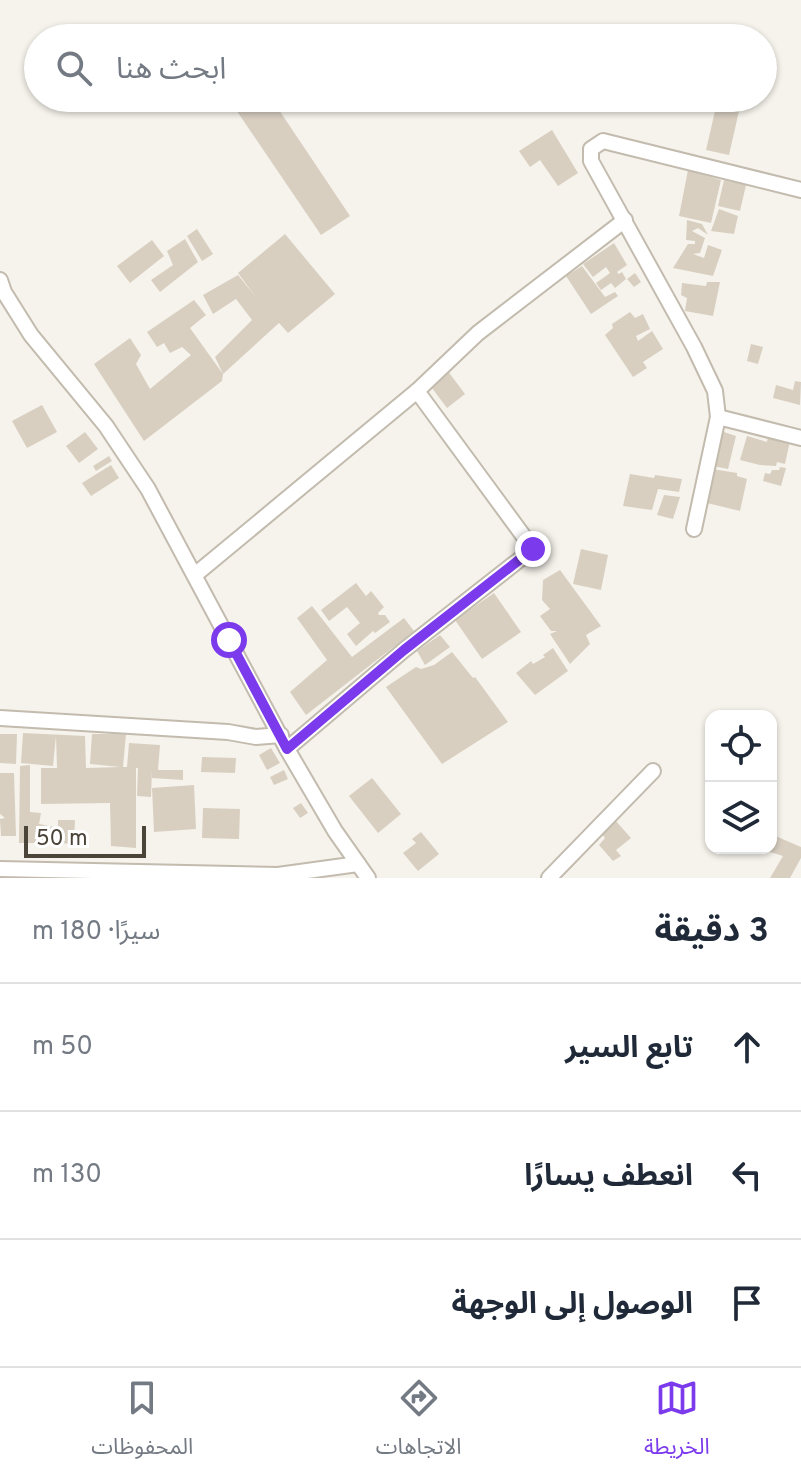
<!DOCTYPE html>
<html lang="ar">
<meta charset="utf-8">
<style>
:root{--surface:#fff;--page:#f6f6f7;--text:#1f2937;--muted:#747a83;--line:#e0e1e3;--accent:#7c3aed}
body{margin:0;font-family:Overpass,"Noto Sans Arabic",sans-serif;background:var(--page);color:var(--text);direction:rtl}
.controls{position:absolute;right:24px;bottom:24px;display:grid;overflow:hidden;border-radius:16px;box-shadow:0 2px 6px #0004}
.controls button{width:72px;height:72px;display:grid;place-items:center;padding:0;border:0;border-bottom:2px solid var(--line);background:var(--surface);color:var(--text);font:40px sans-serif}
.scale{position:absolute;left:24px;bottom:20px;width:122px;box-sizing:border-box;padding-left:8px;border:4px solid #4b4439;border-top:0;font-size:22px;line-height:28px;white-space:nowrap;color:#4b4439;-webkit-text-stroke:6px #fff;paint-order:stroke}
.stop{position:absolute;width:24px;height:24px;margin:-18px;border:6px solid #7c3aed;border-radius:50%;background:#fff}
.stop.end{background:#7c3aed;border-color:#fff;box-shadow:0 2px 8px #0008}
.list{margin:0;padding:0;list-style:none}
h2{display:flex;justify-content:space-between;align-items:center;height:104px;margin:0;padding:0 32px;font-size:34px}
h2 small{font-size:26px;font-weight:400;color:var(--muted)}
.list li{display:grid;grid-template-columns:52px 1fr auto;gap:24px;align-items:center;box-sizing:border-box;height:128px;padding:0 32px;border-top:2px solid var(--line)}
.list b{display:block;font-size:30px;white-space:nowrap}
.list em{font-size:26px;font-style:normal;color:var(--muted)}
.icon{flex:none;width:44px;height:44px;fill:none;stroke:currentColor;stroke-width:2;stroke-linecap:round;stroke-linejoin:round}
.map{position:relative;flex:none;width:801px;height:878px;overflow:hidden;direction:ltr}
.search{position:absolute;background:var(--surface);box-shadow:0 2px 6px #0004;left:24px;right:24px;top:24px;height:88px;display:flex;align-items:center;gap:20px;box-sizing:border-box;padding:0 28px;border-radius:44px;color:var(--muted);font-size:30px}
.sheet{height:488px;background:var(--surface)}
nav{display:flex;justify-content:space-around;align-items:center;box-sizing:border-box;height:112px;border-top:2px solid var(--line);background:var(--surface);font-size:22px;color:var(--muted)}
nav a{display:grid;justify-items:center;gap:4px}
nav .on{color:var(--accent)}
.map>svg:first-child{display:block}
.building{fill:#d8cfc1}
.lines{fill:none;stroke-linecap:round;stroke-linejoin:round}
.minor-casing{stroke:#c2bbae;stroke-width:18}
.minor{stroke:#fff;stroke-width:14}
.route{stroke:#7c3aed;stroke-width:10}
</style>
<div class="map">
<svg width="801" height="878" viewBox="0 0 801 878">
<rect width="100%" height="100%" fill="#f6f3ec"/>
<g class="building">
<polygon points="228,98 271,98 350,216 321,235"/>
<polygon points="718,98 742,98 729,155 706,150"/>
<polygon points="552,130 578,173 558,186 540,160 530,167 519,151"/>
<polygon points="688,170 721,180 711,223 679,216"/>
<polygon points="724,180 746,185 740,211 718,206"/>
<polygon points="719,209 738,216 734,234 711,231"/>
<polygon points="687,220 702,224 708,235 698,228 692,231 705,238 700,253 693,254 704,258 708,245 722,250 713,276 673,268 688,244 695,244 695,241 686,240"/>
<polygon points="197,229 213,254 202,261 187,236"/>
<polygon points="285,234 335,294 288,333 279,323 223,374 222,381 144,441 94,364 130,338 141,355 136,364 150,389 191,355 182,347 170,353 164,343 157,347 147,332 194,300 206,315 190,328 223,374 215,357 252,320 236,299 213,314 203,295 238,275 255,296 238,273"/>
<polygon points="185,239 198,262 160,292 151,280 173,265 167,251"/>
<polygon points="152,240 164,256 130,283 117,266"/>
<polygon points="614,243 627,265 617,272 619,274 622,272 626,279 615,288 611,283 601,290 596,283 610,273 606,267 593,277 583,264"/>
<polygon points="582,266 605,297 615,292 618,296 591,314 566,276"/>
<polygon points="635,273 641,282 634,287 627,279"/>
<polygon points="707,282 720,282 713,316 685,311 687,298 681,295 682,283 706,286"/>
<polygon points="630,312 635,318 643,314 650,329 636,336 638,341 652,331 663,349 643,362 647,368 633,377 605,335 613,328 612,324"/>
<polygon points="751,344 763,347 758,364 747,361"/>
<polygon points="447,370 465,394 447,408 432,388 432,381"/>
<polygon points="795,381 801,382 800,405 773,398 776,385 793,390"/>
<polygon points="42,405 57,432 27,448 12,421"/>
<polygon points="721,431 736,436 728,469 713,466"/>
<polygon points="85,432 98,449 79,463 66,446"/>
<polygon points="747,436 767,442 768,436 790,441 785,464 777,462 776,466 760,465 740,460"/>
<polygon points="109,456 112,461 96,471 93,466"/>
<polygon points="111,465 119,478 91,496 82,483"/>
<polygon points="780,467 786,468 781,486 763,481 765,473 770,474 772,470 779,470"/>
<polygon points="712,469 737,473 737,476 747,479 740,511 703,502"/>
<polygon points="630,474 654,478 655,475 682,479 679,492 658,489 652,510 623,506"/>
<polygon points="664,495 680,497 673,519 657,515"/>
<polygon points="581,549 608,555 601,590 573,584"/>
<polygon points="560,570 601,626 586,635 590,644 570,664 550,634 557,631 551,631 540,616 550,609 542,600 543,580"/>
<polygon points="356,583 366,596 371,591 384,607 378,613 379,615 385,615 390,622 375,633 373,631 356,646 347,634 360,623 347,607 329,621 321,610"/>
<polygon points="494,593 521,632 482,659 455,620"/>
<polygon points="312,606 352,657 404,618 414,631 306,715 290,692 327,660 297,618"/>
<polygon points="440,635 450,647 425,665 417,651"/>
<polygon points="553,648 568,671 535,695 516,673 531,661 533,664 545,657 543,655"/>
<polygon points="452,652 473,678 475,677 508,722 442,764 386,687 416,667 421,669 434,665"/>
<polygon points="23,733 85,736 86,768 120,767 90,764 92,734 126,734 123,767 127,767 129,743 160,745 158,770 183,770 183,780 152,778 152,769 151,797 137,796 138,768 136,768 136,848 111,846 110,803 41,804 41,768 57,768 56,736 53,766 21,763"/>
<polygon points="0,734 17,734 16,764 0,763"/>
<polygon points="271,748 280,763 267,770 259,755"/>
<polygon points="202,757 236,758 235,773 201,772"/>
<polygon points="30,765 30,812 41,813 39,824 54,827 55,843 19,843 20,766"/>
<polygon points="284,770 288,779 274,785 270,777"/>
<polygon points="0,773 14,773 16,836 1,836 0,819 5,818 0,814"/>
<polygon points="372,778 401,814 378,833 349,796"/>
<polygon points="194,785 196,829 154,832 152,788"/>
<polygon points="301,803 308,813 300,818 293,808"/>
<polygon points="203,808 240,809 239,839 202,838"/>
<polygon points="614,819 631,838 616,850 621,856 613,861 599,845 605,838 600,832"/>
<polygon points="58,820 75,820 74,844 58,843"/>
<polygon points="421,832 439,854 418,871 403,853 416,843 412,839"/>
<polygon points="771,834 801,847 801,858 790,878 770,878 783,856 760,849 771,848"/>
</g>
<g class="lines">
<defs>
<g id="minor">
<polyline points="0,280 4,292 31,335 106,426 148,489 287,749 335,831 368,878"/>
<polyline points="718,417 801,438"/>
<polyline points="694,529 718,417 715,391 694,347 591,161 591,149 603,141 801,190"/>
<polyline points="196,574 417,391 478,333 625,220"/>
<polyline points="0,718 228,732 256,737 281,735"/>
<polyline points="287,749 404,650 533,549 417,391"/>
<polyline points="0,869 278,875 358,864"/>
<polyline points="549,878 653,771"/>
</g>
</defs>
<use href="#minor" class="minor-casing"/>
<use href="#minor" class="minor"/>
</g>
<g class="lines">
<polyline class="route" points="229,640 287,749 404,650 533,549"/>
</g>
</svg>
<div class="controls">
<button><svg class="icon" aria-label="locate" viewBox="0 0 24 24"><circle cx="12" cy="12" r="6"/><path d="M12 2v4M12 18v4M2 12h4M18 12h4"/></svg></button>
<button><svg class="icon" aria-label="layers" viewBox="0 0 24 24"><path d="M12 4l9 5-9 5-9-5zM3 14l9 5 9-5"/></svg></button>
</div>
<div class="scale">50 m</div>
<div class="stop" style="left:229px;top:640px"></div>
<div class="stop end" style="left:533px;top:549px"></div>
<div class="search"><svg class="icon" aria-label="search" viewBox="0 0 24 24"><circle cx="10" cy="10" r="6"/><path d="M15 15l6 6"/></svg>ابحث هنا</div>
</div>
<section class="sheet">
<h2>3 دقيقة<small>سيرًا · 180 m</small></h2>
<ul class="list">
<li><svg class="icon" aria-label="ahead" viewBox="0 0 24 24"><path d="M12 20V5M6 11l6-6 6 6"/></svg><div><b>تابع السير</b></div><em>50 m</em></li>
<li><svg class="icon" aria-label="left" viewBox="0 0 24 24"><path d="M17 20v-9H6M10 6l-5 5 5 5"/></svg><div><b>انعطف يسارًا</b></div><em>130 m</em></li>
<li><svg class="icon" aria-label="arrive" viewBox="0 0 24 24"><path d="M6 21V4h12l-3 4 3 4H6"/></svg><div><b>الوصول إلى الوجهة</b></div></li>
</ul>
</section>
<nav>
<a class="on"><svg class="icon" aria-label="map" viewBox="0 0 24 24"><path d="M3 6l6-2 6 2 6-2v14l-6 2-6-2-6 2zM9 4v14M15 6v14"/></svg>الخريطة</a>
<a><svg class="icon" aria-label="directions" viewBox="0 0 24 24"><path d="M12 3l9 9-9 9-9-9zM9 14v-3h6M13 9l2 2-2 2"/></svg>الاتجاهات</a>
<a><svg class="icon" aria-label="saved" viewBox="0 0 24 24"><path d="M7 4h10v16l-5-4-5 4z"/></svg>المحفوظات</a>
</nav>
